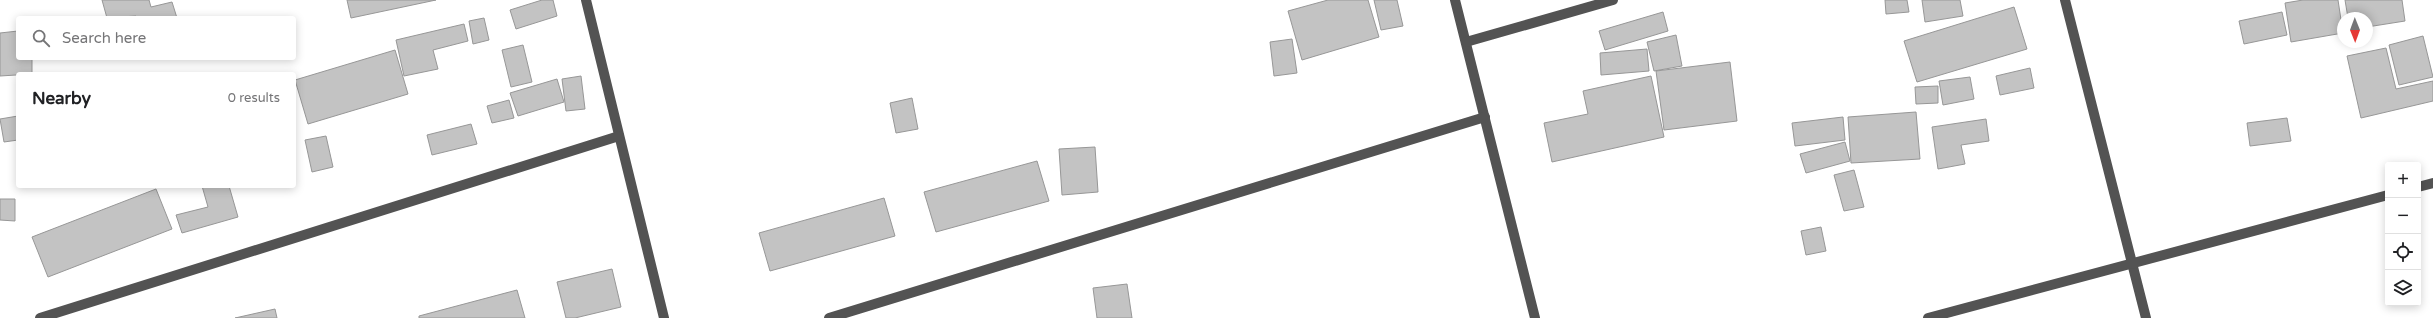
<!DOCTYPE html>
<meta charset="utf-8">
<style>
:root{--surface:#fff;--page:#f6f6f6;--text:#202124;--muted:#757577;--line:#e0e0e0}
body{margin:0;font-family:"Varela Round",sans-serif;background:var(--page);color:var(--text)}
.controls{position:absolute;right:12px;bottom:12px;display:grid;overflow:hidden;border-radius:4px;box-shadow:0 2px 10px #0003}
.controls button{width:36px;height:36px;display:grid;place-items:center;padding:0;border:0;border-bottom:1px solid var(--line);background:var(--surface);color:var(--text);font:20px sans-serif}
.compass{position:absolute;left:2337px;top:12px;width:36px;height:36px;border-radius:50%;background:var(--surface);box-shadow:0 2px 10px #0003;rotate:179deg}
.list{margin:0;padding:0;list-style:none}
h2{display:flex;justify-content:space-between;align-items:center;height:52px;margin:0;padding:0 16px;font-size:17px}
h2 small{font-size:13px;font-weight:400;color:var(--muted)}
.icon{flex:none;width:22px;height:22px;fill:none;stroke:currentColor;stroke-width:2;stroke-linecap:round;stroke-linejoin:round}
.map{position:relative;flex:none;width:2433px;height:318px;overflow:hidden}
.search{position:absolute;background:var(--surface);box-shadow:0 2px 10px #0003;left:16px;top:16px;width:280px;height:44px;display:flex;align-items:center;gap:10px;box-sizing:border-box;padding:0 14px;border-radius:4px;color:var(--muted);font-size:15px}
.panel{position:absolute;background:var(--surface);box-shadow:0 2px 10px #0003;left:16px;top:72px;width:280px;height:116px;border-radius:4px}
.map>svg:first-child{display:block}
.building{fill:#c3c3c3;stroke:#979797}
.lines{fill:none;stroke-linecap:round;stroke-linejoin:round}
.minor{stroke:#535353;stroke-width:10}
</style>
<div class="map">
<svg width="2433" height="318" viewBox="0 0 2433 318">
<rect width="100%" height="100%" fill="#fff"/>
<g class="building">
<polygon points="102,0 149,0 151,7 172,2 177,18 136,18 136,16 107,18"/>
<polygon points="347,0 436,0 351,18"/>
<polygon points="542,0 553,0 557,16 516,29 510,10"/>
<polygon points="1328,0 1368,0 1379,37 1302,60 1288,11"/>
<polygon points="1374,0 1397,0 1403,26 1381,30"/>
<polygon points="1885,0 1907,0 1909,12 1886,14"/>
<polygon points="1922,0 1960,0 1963,16 1925,22"/>
<polygon points="2303,0 2338,0 2343,33 2291,42 2285,3"/>
<polygon points="2345,0 2402,0 2405,21 2367,27 2367,18 2348,18"/>
<polygon points="2014,7 2027,49 1917,82 1904,41"/>
<polygon points="1663,12 1668,31 1605,50 1599,31"/>
<polygon points="2282,12 2287,35 2244,44 2239,21"/>
<polygon points="484,18 489,40 473,44 469,21"/>
<polygon points="464,24 468,41 433,50 438,69 404,76 396,40"/>
<polygon points="18,31 18,58 32,58 32,74 0,76 0,33"/>
<polygon points="1676,35 1682,66 1654,71 1647,42"/>
<polygon points="2423,36 2433,77 2399,85 2389,45"/>
<polygon points="1292,39 1297,73 1274,76 1270,42"/>
<polygon points="523,45 532,82 511,87 502,50"/>
<polygon points="2386,48 2396,89 2433,81 2433,101 2361,118 2347,56"/>
<polygon points="1647,49 1649,71 1601,75 1600,53"/>
<polygon points="395,50 408,94 308,124 295,80"/>
<polygon points="1730,62 1737,121 1664,130 1656,71"/>
<polygon points="2030,68 2034,88 2000,95 1996,76"/>
<polygon points="581,76 585,109 566,111 562,79"/>
<polygon points="1651,76 1664,137 1552,162 1544,123 1588,114 1583,91"/>
<polygon points="1970,77 1974,99 1943,105 1939,81"/>
<polygon points="557,79 564,102 518,116 510,93"/>
<polygon points="1938,86 1938,103 1916,104 1915,87"/>
<polygon points="912,98 918,129 896,133 890,103"/>
<polygon points="509,100 514,118 492,123 487,106"/>
<polygon points="1916,112 1920,159 1851,163 1848,117"/>
<polygon points="18,116 18,140 4,142 0,119"/>
<polygon points="1843,117 1845,140 1795,146 1792,123"/>
<polygon points="2287,118 2291,141 2250,146 2247,123"/>
<polygon points="1986,119 1989,141 1961,145 1965,164 1938,169 1932,127"/>
<polygon points="471,124 477,144 432,155 427,135"/>
<polygon points="326,136 333,167 312,172 305,140"/>
<polygon points="1845,142 1850,161 1806,173 1800,154"/>
<polygon points="1095,147 1098,192 1062,195 1059,149"/>
<polygon points="1037,161 1049,201 936,232 924,192"/>
<polygon points="1854,170 1864,207 1844,211 1834,175"/>
<polygon points="202,186 229,186 238,217 182,233 176,215 208,207"/>
<polygon points="156,189 172,229 48,277 32,237"/>
<polygon points="884,198 895,236 770,271 759,233"/>
<polygon points="0,199 15,199 15,221 0,220"/>
<polygon points="1821,227 1826,251 1806,255 1801,231"/>
<polygon points="612,269 621,307 575,318 566,318 557,282"/>
<polygon points="1127,284 1132,318 1097,318 1093,288"/>
<polygon points="517,290 525,318 419,318 419,316"/>
<polygon points="275,309 277,318 235,318"/>
</g>
<g class="lines">
<g class="minor">
<polyline points="586,0 664,318"/>
<polyline points="1455,0 1535,318"/>
<polyline points="2065,0 2146,318"/>
<polyline points="1466,42 1613,0"/>
<polyline points="2418,187 2433,183"/>
<polyline points="40,318 619,136"/>
<polyline points="829,318 1485,117"/>
<polyline points="1928,318 2388,195"/>
</g>
</g>
</svg>
<div class="controls">
<button>+</button>
<button>−</button>
<button><svg class="icon" aria-label="locate" viewBox="0 0 24 24"><circle cx="12" cy="12" r="6"/><path d="M12 2v4M12 18v4M2 12h4M18 12h4"/></svg></button>
<button><svg class="icon" aria-label="layers" viewBox="0 0 24 24"><path d="M12 4l9 5-9 5-9-5zM3 14l9 5 9-5"/></svg></button>
</div>
<svg class="compass" viewBox="-18 -18 36 36"><path d="M0-13l5 13h-10z" fill="#e53935"/><path d="M0 13l5-13h-10z" fill="#757577"/></svg>
<div class="search"><svg class="icon" aria-label="search" viewBox="0 0 24 24"><circle cx="10" cy="10" r="6"/><path d="M15 15l6 6"/></svg>Search here</div>
<section class="panel">
<h2>Nearby<small>0 results</small></h2>
<ul class="list">
</ul>
</section>
</div>
